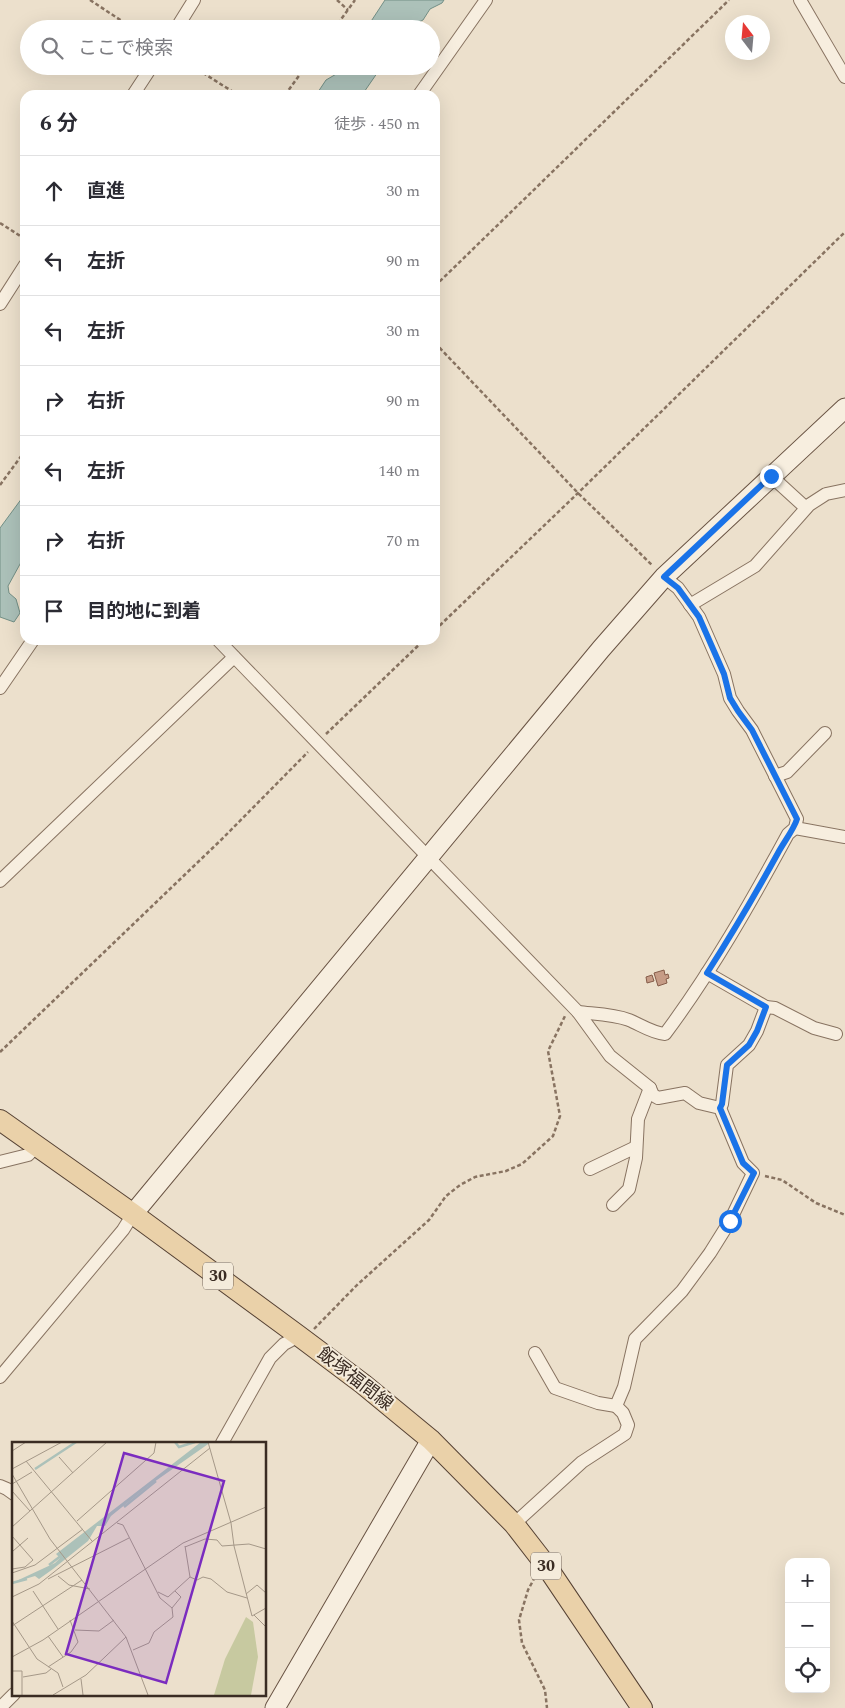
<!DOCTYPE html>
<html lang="ja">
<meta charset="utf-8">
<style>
:root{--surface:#fff;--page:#f7f7f7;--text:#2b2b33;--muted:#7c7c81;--line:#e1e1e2}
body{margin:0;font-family:Spectral,"Noto Sans JP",serif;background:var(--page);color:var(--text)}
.controls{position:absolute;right:15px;bottom:15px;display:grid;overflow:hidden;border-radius:10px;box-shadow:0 5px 20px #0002}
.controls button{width:45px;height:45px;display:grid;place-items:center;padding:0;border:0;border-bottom:1px solid var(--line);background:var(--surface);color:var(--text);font:25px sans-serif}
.compass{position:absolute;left:725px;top:15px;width:45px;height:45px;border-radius:50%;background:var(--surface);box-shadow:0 5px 20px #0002;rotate:344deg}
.stop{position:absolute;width:15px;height:15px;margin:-11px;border:4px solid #1a73e8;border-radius:50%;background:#fff}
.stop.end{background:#1a73e8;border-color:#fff;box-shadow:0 1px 5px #0008}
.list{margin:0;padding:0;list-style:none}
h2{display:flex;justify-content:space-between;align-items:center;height:65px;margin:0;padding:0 20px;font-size:21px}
h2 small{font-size:16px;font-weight:400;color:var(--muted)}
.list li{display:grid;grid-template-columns:32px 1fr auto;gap:15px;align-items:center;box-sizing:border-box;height:70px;padding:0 20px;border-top:1px solid var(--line)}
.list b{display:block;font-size:19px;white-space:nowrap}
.list em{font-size:16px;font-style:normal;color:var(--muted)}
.icon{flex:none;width:28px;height:28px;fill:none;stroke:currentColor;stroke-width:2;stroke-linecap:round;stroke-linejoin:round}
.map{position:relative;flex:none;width:845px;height:1708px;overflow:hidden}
.search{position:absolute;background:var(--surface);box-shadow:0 5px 20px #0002;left:20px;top:20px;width:420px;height:55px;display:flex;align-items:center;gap:12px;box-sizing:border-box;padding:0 18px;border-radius:28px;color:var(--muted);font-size:19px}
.panel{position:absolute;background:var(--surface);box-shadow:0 5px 20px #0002;left:20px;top:90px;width:420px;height:555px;border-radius:15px}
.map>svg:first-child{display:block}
.water{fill:#acc1b9;stroke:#738f86}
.building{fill:#c69c86;stroke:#855c49}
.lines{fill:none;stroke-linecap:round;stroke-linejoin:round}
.street-casing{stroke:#887361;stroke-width:14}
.secondary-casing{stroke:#6a5444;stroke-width:21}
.primary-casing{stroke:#564234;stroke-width:22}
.path{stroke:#887361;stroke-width:2.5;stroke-dasharray:4 2.5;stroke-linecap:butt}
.street{stroke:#f7eedf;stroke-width:12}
.secondary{stroke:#f7eedf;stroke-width:19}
.primary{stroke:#ead1a9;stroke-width:20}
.route{stroke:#1a73e8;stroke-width:6}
.labels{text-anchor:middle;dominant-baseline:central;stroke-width:4;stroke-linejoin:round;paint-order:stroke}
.shield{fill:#f4ebdb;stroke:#72655a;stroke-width:1}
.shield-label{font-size:16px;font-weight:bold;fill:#3a2c23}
.street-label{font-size:18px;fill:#3a2c23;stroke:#f4ebdb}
.inset-river{fill:none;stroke:#acc1b9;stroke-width:2.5}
.inset-road{fill:none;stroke:#a59888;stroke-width:1}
.view{fill:#7b2cbf;fill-opacity:0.15;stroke:#7b2cbf;stroke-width:2.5}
.inset-edge{fill:none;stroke:#3a2c23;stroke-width:2.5}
</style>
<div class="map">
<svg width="845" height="1708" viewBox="0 0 845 1708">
<rect width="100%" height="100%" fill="#ece0cc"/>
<g class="water">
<polygon points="385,0 444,0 442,3 430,9 423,20 413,25 410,29 366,29"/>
<polygon points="342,66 382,66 362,95 316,95 326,80 338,73"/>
<polygon points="25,494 25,555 8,586 9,593 16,599 20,613 14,622 0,617 0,528"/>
</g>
<g class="building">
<polygon points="664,970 665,975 668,974 669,978 666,979 667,983 658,986 654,973"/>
<polygon points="652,975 654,981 647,983 646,977"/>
</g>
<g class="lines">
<defs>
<g id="street">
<polyline points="800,0 845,77"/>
<polyline points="176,29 194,0"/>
<polyline points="133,95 152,66"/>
<polyline points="419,95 486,0"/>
<polyline points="0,304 25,265"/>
<polyline points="771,476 806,508"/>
<polyline points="690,605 755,566 809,505 826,494 845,490"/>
<polyline points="218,640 578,1012 610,1056 650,1088 653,1095 658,1098 685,1093 699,1103 720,1108 743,1163 753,1173 730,1221 710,1253 682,1291 635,1339 624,1387 616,1406 623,1413 628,1425 625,1434 582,1462 514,1524"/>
<polyline points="0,688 33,640"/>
<polyline points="775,776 787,772 825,733"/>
<polyline points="795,828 845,837"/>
<polyline points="0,881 234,657"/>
<polyline points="707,973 766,1007 757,1031 749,1045 727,1065 722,1104 720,1108"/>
<polyline points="766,1007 775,1008 814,1028 836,1034"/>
<path d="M578,1012C595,1014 613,1014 629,1020C641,1025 652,1033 665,1034C712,971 751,902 788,834L795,828L797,819L752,730L738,711L730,698L724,674L699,617L678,588L664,577"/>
<polyline points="0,1162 28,1155 37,1146"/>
<polyline points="590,1169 636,1147"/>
<polyline points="613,1205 629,1189 636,1158 638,1119 650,1088"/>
<polyline points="535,1353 555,1388 598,1403 616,1406"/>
<polyline points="0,1377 123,1230 133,1214"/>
<polyline points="222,1443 270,1358 284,1344 299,1336"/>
<polyline points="0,1486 7,1489 14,1494"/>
<polyline points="0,1708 14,1694"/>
</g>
<g id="secondary">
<polyline points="133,1214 601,649 664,577 845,408"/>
<polyline points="275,1708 431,1440"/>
</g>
<polyline id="primary" points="0,1120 133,1214 299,1336 363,1384 431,1440 514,1524 545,1564 642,1708"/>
</defs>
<use href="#street" class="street-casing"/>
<use href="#secondary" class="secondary-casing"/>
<use href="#primary" class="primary-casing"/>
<g class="path">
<polyline points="90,0 134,29"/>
<polyline points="337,0 348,10"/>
<polyline points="334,29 355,0"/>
<polyline points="192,66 238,95"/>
<polyline points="285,95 306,66"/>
<polyline points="0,223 25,239"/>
<polyline points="435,286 729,0"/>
<polyline points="435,343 578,493 652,565"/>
<polyline points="0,485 25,451"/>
<polyline points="435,630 578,493 845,232"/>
<polyline points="326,734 424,640"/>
<polyline points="0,1052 222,839 308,752"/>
<polyline points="765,1176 782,1180 816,1203 845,1215"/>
<polyline points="314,1329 357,1285 429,1220 446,1196 460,1185 475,1177 506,1171 522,1164 553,1136 560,1116 548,1051 565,1016"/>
<polyline points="535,1577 528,1590 519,1620 522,1643 545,1690 547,1708"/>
</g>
<use href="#street" class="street"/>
<use href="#secondary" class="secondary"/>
<use href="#primary" class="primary"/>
</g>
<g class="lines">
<path class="route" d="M730,1221L754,1173L743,1163L720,1108L722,1104L727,1065L749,1045L757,1031L766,1007L707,973C732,934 756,893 778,853C784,842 794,829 797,819L752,730L738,711L730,698L724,674L699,617L678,588L664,577L771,476"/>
</g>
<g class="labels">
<g class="shield">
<rect x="203" y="1262.5" width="30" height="27" rx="4"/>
<rect x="531" y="1552.5" width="30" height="27" rx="4"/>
</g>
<g class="shield-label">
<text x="218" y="1276">30</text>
<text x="546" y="1566">30</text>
</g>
<g class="street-label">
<text transform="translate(355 1379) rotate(38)">飯塚福間線</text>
</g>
</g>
<g transform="translate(12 1442)">
<rect width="254" height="254" fill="#ece0cc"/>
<path d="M234,175L241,180L246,215L239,253H202L213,217Z" fill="#c7c9a0"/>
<path d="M189,0H199L135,45L99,74L93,84H85L76,99L41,127L27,137L23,134L0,141L43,121L48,116L44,112Z" fill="#acc1b9"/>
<path class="inset-river" d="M163,0L167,5L183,0M23,27L64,0M112,65L144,39M37,123L50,113M0,141L15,137"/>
<path class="inset-road" d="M196,0L219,81L222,104L240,174L254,166M0,9L14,0M47,15L61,31M14,19L80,99M0,27L50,0M0,32L38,97L114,195L136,253M0,42L20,30M0,49L18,69M65,79L142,11L144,0M105,81L111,83L148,156L160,166L161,175L142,190L137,201L121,208M0,85L95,0M0,94L21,118L13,125L0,127M173,104L178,135M173,105L193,97L205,98L210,104L237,102L254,107M1,109L16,96M0,131L23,123L71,87M46,134L57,143L78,147M178,135L185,138L191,135L199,137L215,150L235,156M36,137L117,96M21,149L46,187M146,150L156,155L178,135M234,152L245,143L254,151M0,155L27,142L198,6M160,166L169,155L163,149M242,173L254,185M0,179L25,217L46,231L51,245M0,184L70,138M63,188L87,189L102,178M36,194L51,215M0,215L31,198L171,101L254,65M36,225L59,210L66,200L58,178M0,229H10V253M11,235L34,231L39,227M69,237L71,253M41,253L74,233L114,195"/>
<path class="view" d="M112,11L212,39L154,241L54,212Z"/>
<rect width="254" height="254" class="inset-edge"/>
</g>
</svg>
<div class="controls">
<button>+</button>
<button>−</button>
<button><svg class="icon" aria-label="locate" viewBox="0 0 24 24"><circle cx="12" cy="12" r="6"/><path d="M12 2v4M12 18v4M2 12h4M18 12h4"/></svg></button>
</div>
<svg class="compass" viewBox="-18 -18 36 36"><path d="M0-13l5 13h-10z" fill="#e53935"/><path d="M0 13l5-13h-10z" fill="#7c7c81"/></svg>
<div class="stop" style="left:730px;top:1221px"></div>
<div class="stop end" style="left:771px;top:476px"></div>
<div class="search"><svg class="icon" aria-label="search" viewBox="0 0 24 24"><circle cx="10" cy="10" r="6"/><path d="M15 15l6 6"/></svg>ここで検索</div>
<section class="panel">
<h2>6 分<small>徒歩 · 450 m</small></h2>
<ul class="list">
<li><svg class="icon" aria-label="ahead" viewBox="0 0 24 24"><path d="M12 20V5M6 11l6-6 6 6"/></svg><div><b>直進</b></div><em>30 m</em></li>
<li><svg class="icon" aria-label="left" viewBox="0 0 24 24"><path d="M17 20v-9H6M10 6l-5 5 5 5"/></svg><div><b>左折</b></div><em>90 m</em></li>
<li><svg class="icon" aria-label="left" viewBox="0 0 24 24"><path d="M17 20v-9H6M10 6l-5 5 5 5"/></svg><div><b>左折</b></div><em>30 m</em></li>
<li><svg class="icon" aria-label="right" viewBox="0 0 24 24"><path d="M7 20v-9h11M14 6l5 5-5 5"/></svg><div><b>右折</b></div><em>90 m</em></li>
<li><svg class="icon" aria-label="left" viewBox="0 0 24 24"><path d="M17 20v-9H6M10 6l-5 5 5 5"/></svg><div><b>左折</b></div><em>140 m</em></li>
<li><svg class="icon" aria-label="right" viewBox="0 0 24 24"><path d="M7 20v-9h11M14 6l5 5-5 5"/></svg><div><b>右折</b></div><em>70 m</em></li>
<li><svg class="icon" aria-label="arrive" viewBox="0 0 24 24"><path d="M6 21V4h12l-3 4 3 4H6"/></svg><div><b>目的地に到着</b></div></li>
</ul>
</section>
</div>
